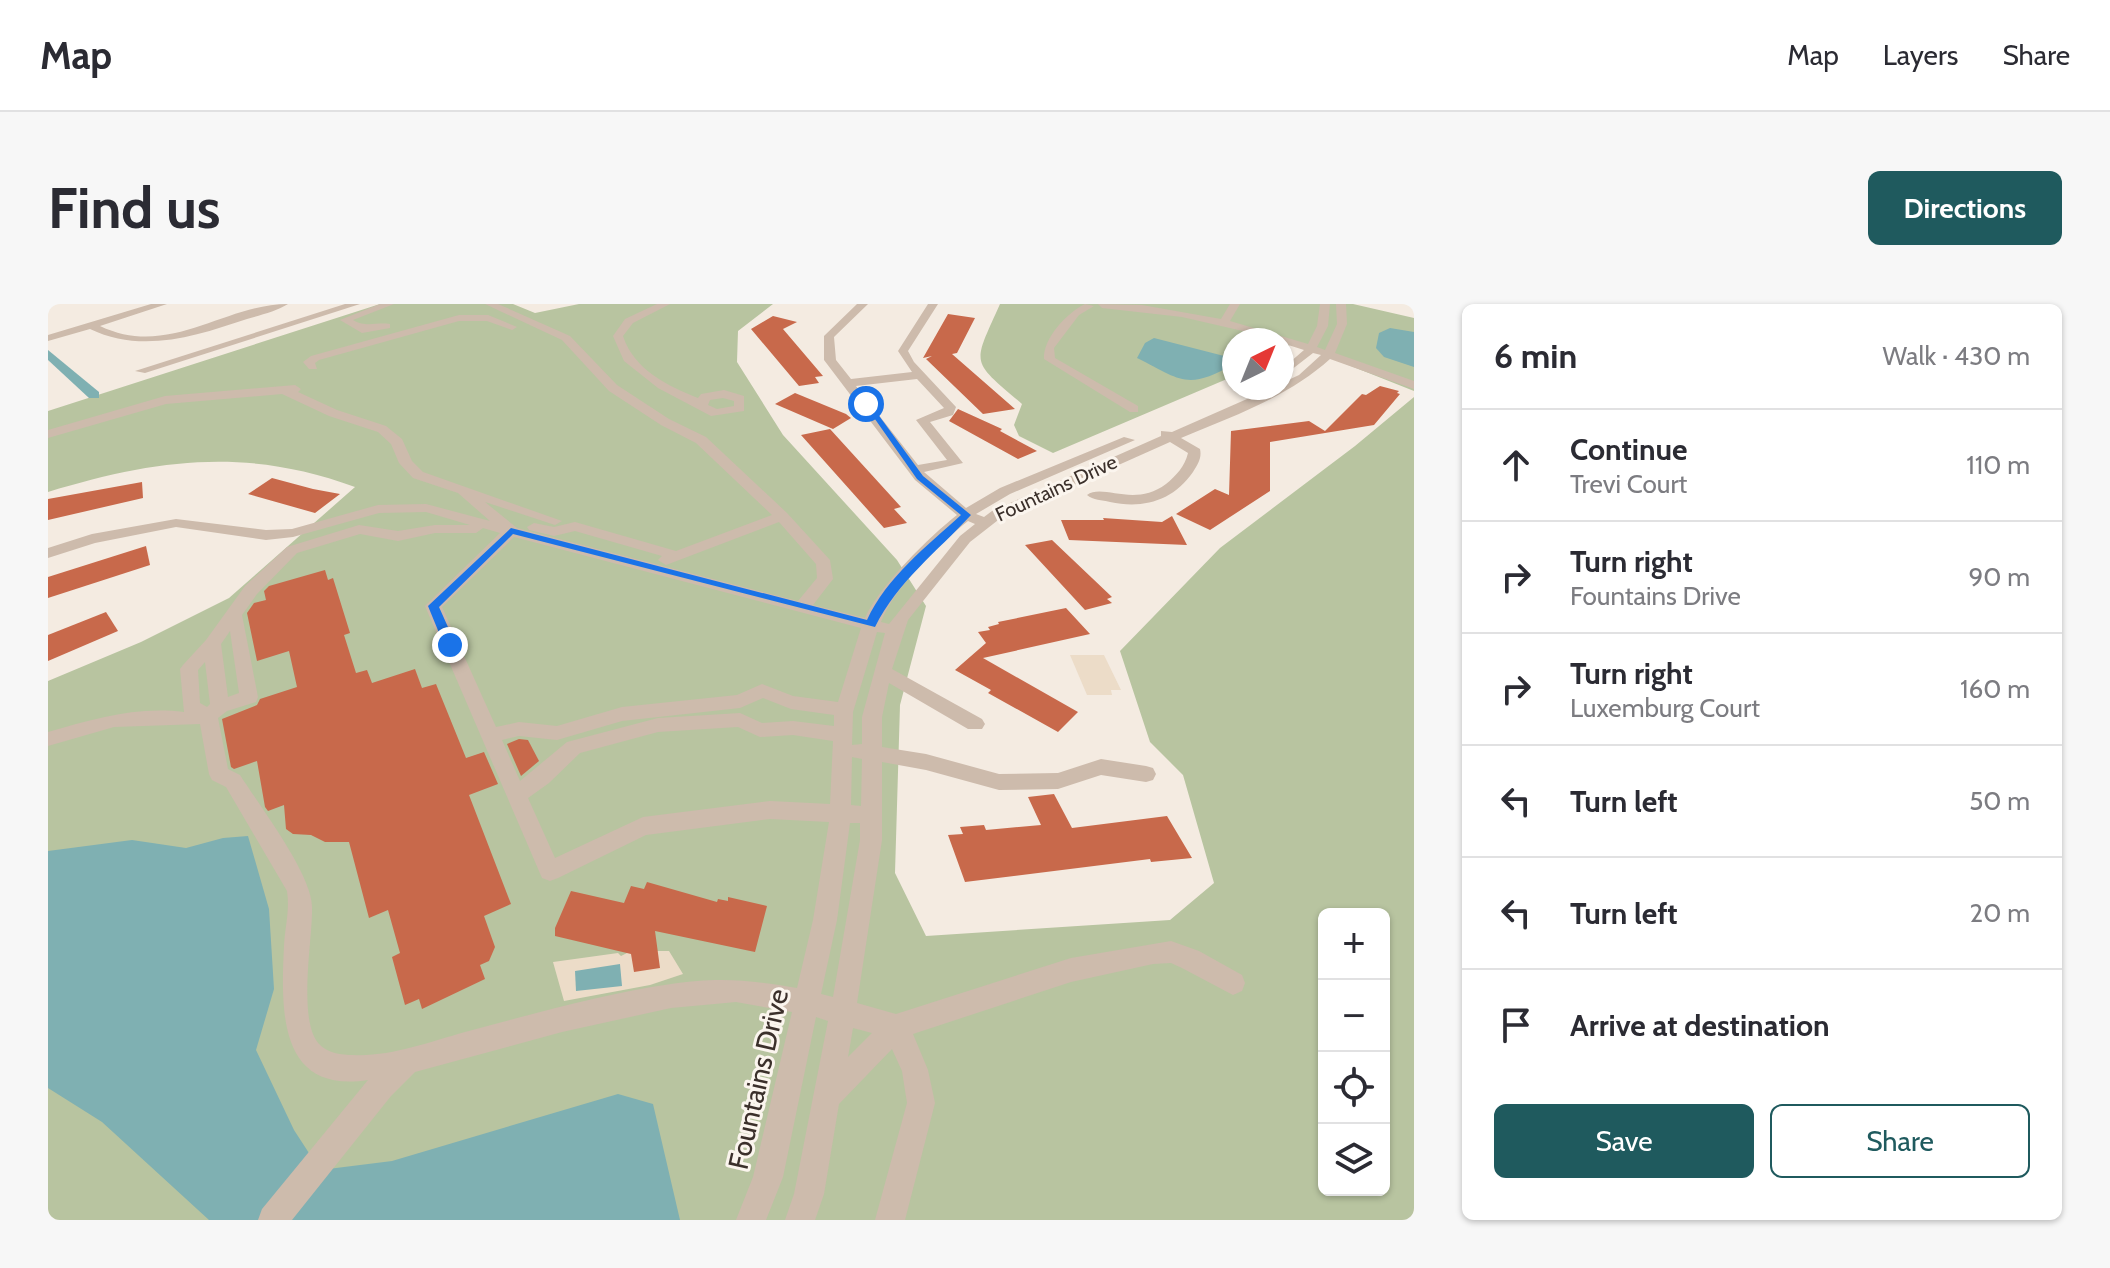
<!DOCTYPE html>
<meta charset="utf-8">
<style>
:root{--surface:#fff;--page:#f7f7f7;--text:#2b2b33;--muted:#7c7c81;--line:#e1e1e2;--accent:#1f5a5e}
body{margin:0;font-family:Cabin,sans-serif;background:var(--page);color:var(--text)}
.controls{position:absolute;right:24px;bottom:24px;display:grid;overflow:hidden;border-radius:12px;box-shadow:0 2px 6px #0004}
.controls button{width:72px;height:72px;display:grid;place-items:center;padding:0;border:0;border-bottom:2px solid var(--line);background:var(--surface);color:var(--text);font:40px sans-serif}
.compass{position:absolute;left:1174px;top:24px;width:72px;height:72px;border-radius:50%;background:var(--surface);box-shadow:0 2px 6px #0004;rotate:43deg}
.stop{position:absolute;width:24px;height:24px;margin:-18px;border:6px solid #1a73e8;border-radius:50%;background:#fff}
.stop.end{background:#1a73e8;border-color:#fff;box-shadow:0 2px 8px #0008}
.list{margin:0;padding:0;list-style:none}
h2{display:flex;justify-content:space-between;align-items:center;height:104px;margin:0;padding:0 32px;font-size:34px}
h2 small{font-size:26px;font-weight:400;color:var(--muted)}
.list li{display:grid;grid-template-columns:52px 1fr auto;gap:24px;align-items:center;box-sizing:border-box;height:112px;padding:0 32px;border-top:2px solid var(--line)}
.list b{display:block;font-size:30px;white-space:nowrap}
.list p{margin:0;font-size:26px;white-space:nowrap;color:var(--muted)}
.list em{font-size:26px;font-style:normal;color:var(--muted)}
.actions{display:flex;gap:16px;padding:24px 32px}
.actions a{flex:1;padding:18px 0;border:2px solid var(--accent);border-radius:12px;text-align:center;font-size:28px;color:var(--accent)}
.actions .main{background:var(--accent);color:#fff}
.icon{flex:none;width:44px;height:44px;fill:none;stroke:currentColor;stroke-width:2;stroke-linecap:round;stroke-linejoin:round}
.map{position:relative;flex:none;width:1366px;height:916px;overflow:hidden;border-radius:12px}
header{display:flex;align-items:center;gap:48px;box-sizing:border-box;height:112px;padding:0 40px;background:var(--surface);border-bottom:2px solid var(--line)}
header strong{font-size:38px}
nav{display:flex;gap:44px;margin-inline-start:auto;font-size:28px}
.intro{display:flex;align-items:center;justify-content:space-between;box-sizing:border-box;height:192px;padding:0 48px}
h1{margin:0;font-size:56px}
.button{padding:20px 36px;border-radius:12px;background:var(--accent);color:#fff;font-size:28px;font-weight:700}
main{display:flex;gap:48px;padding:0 48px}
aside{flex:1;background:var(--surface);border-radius:12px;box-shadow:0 2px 6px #0004}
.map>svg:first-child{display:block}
.green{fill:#b8c4a0;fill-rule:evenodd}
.plaza{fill:#ecdcc8}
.water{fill:#7fb0b2}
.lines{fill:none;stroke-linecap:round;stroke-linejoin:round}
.canal{fill:#7fb0b2;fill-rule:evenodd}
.building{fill:#c8694b}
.minor{fill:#cdbbac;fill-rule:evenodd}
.route{fill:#1a73e8}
.labels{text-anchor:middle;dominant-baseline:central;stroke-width:6;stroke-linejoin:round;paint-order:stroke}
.far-street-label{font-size:20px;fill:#3b302b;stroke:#fbf5ee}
.near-street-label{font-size:28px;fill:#3b302b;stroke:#fbf5ee}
</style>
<header>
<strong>Map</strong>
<nav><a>Map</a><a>Layers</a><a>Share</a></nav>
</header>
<div class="intro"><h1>Find us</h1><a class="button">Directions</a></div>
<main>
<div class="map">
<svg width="1366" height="916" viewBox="0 0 1366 916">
<rect width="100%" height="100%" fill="#f4ebe1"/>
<g class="green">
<path d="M332,0H465L487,9L531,0H725L690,27L689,58L735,131L849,256L878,302L852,401L847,569L878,632L1122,616L1166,579L1135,471L1102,438L1072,347L1172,244L1307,142L1366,93V916H0V377L93,338L181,294L307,183C199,143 108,155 0,188V107ZM1276,610H1336V886H1276Z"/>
<path d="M952,0H1305L1366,14V87L1245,39L1234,46V36H1186V72L1005,149L971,132L966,121L974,100C922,55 924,63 952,0Z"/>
</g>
<g class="plaza">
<polygon points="1022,351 1056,351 1073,386 1063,386 1064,391 1039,391"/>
<polygon points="583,647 621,647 635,670 602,681 516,697 505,658 570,649 573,652"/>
</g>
<g class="water">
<polygon points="1342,24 1366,28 1366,63 1336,53 1328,44 1331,29"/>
<path d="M1106,34L1180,53L1186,56V60C1139,87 1133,76 1089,54L1097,39Z"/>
<polygon points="200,532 221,605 226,685 208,746 246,826 272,866 344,857 570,790 605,800 632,916 161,916 54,818 0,784 0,547 84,536 138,544 175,534"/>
<polygon points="572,660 574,682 528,687 527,667"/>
</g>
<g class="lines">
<polygon class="canal" points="0,46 51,88 51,94 41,94 0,56"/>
</g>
<g class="building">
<polygon points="900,10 927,14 909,49 904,50 967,105 935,110 878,55 884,52 875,54"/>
<polygon points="725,12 749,18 735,25 775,72 767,73 771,79 751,82 703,25"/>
<polygon points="1332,82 1351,87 1349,89 1352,90 1326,121 1222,138 1222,187 1162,226 1128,210 1167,185 1181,191 1183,127 1261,117 1277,127 1314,90 1318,91"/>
<polygon points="747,89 798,110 803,114 785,125 727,100"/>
<polygon points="910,105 954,125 952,127 989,147 970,155 901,117"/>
<polygon points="782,125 853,203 846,205 859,219 836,224 753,131"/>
<polygon points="224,174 265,185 292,190 267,209 200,190"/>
<polygon points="94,178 95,194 0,216 0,195"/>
<polygon points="1124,212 1139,241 1021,236 1013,216 1056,216 1055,214 1114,218"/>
<polygon points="1004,236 1064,293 1059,295 1064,299 1037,306 977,241"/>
<polygon points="98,242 102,261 0,294 0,273"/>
<polygon points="277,266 280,276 285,274 302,329 296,331 308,369 319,366 324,379 367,365 374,384 388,380 418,454 436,448 450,480 421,491 463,600 436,612 447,643 441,657 432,661 437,675 374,705 371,695 357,701 344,653 352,649 340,606 321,614 301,538 277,538 263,531 245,530 238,525 236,501 220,507 217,503 209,457 186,465 183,463 174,415 209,401 212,395 249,383 241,347 209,357 199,309 206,299 218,296 216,287 221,282"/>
<polygon points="1018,304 1042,330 935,354 1030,408 1010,428 940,389 943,386 907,366 938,339 930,328 942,326 940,323 951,320 950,318"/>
<polygon points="58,308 70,327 0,357 0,331"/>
<polygon points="471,435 480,436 491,457 473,472 459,440"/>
<polygon points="1006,490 1024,524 1119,512 1144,554 1103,558 1102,555 917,578 900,531 915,530 912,523 936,521 938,526 993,521 980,493"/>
<polygon points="599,578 669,598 670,595 680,597 680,593 719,602 707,648 607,627 612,664 586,668 583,650 507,632 507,624 523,587 576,599 583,582 596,585"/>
</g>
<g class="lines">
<g class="minor">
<path d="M103,0H119L52,22C121,55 176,0 240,0C229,7 213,11 199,15C148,32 94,50 42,25L0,37V31Z"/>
<polygon points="297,0 312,0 97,69 87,67"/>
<path d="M332,0H346L305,16C319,24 327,18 342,20V24L314,29L292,16Z"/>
<path d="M437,0H450L522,32L569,81L621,115L658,133L739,209L782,256L785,275L765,301L817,314C831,282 882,232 909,211L867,176L776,56V32L809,0H820L786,33L788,56L803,75L864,68L850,47L880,0H890L860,47L866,58L908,103L905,111L882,118L915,159L876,168L918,204L952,184L1076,133L1087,136L962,190L928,210L936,213L944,207L1113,132V127L1124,128L1224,84H1234V79L1251,71L1273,51L1265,49L1234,73V65L1256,46L1234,39V36L1134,13L1054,4L1050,0L1094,1L1173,15L1182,0H1192L1182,17L1260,40L1269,22L1272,0H1282L1280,22L1269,43L1277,46L1289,20L1288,0H1298L1299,20L1287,49L1366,77V85L1282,55C1240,93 1185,112 1133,134L1152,145C1154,154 1150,160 1145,168C1125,197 1095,205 1062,198C1054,196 1045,196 1039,191C1055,179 1086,204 1118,180C1128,172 1137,162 1140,149L1122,138L954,213L922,238L860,316L844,365L934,415L937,420L934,425H920L841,379L834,413V443L878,450L951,470L1010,469L1053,455L1098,462L1105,464L1108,470L1105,476L1098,478L1053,471L1010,485L951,486L878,466L834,458V536L809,699L848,710L1023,654L1123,637L1151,647L1194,671L1197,679L1194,687L1185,691L1134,664L1123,659L1105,660L1023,678L865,730L880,766L887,799L857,916H827L859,799L854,767L844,745L791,800L776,890L767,916H737L746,890L780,717L768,713L735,873L718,916H688L705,873L744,708L688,698L623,704L514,728L367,768L343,792L244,916H210L214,905L320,776C230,790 233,706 236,642C237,623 242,606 239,587L178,483L164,476L161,470L152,420L66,423L0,442V428C46,415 88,402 136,408L132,365L135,361L158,336L197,282L239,243L311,221L350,227L387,221H422L378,208L331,209L245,233L218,236L128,223L47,239L0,254V244L44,230L128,215L218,226L244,225L330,201L378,200L442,217L410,189L365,174L351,159L343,140L330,128L281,112L234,90L118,100L0,134V126L117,92L247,81L253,85L250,88L289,106L338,122L354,135L364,157L375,168L514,217L507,221L437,198L469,224L750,297L769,274L768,260L731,218L618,261L610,256L614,252L527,227L506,232L481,226L479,223L486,219L506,223L527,218L628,247L724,211L648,139L613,121L561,87L514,36ZM869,75L896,104L868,116L899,156L870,161L808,82ZM920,217L927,220L912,232L841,320L833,318C846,284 891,240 920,217ZM435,224L452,229L377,302L494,574L502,577L510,574L598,531L722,515L781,518L765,616L749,684C702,676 671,673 623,680C554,690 485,710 417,728C382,738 341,753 305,751C294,751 279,749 271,740C249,716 265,634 264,603C264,570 211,501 192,471L180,465L170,414L179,407L208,398L210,393L194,311L209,290L249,249L312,230L350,237L387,229H428ZM466,233L813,324L790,398L745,392L714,380L689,391L574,403L509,422L471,418L448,423L394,303ZM182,327L191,389L180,393L173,340ZM829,328L837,329L814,413V440L804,441L805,408ZM157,358L162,400L159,403L152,399L150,366ZM715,394L743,405L786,411V422L745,417L714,419L692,409L610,414L519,438L472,477L454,436L471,432L509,436L574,417L692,404ZM690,423L712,433L745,431L785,437L782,500L722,497L595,513L507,554L480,494L501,479L532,449L610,428ZM804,453L814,455L813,502L803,501ZM802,519H812V536L785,693L773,690L789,616ZM805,724L824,729L800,753Z"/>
<path d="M609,0H622L585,19L575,32C586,66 620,82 650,94L653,90L676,86L696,92V107L663,112L610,84L576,57L565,32L577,15ZM675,94L686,97V102L669,105L660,101L662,96Z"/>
<path d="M1037,0L1046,2L1031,11L1006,44L1007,54L1090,102V108H1082L996,55C995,34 1019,9 1037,0Z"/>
<polygon points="411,11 440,11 469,23 464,26 439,17 411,17 271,56 267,59 269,65 261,65 255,58 263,52"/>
</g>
</g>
<path class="route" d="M815,98H821L875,172L923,211C889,248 850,277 827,323L465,230L391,303L408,341L402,344L396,341L380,302L463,224L819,316C838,274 880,241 913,211L869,175Z"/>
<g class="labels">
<g class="far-street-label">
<text transform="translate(1008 184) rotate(-25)">Fountains Drive</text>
</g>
<g class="near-street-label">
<text transform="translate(710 775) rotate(-77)">Fountains Drive</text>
</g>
</g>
</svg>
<div class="controls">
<button>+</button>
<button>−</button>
<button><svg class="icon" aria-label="locate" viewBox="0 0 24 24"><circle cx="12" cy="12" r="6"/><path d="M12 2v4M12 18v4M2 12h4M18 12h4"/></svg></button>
<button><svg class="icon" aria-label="layers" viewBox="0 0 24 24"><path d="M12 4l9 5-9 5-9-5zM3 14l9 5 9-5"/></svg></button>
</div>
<svg class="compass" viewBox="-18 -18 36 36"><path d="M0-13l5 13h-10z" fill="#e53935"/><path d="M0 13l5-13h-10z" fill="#7c7c81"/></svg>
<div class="stop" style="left:818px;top:100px"></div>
<div class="stop end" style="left:402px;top:341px"></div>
</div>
<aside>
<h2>6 min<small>Walk · 430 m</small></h2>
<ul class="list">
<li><svg class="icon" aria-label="ahead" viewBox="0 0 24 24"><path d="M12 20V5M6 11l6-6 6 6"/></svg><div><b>Continue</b><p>Trevi Court</p></div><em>110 m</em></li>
<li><svg class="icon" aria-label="right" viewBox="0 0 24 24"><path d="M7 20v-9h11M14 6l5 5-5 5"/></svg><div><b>Turn right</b><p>Fountains Drive</p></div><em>90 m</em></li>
<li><svg class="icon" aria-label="right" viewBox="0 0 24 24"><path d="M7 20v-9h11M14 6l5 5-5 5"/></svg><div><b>Turn right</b><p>Luxemburg Court</p></div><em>160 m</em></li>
<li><svg class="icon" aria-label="left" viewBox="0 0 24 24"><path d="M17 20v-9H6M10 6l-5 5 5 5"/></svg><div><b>Turn left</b></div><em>50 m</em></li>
<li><svg class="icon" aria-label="left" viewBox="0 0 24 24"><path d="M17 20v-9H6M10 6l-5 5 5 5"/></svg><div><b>Turn left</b></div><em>20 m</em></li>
<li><svg class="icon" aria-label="arrive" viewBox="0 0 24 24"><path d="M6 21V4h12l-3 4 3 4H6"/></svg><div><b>Arrive at destination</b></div></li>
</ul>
<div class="actions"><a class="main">Save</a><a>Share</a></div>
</aside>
</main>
